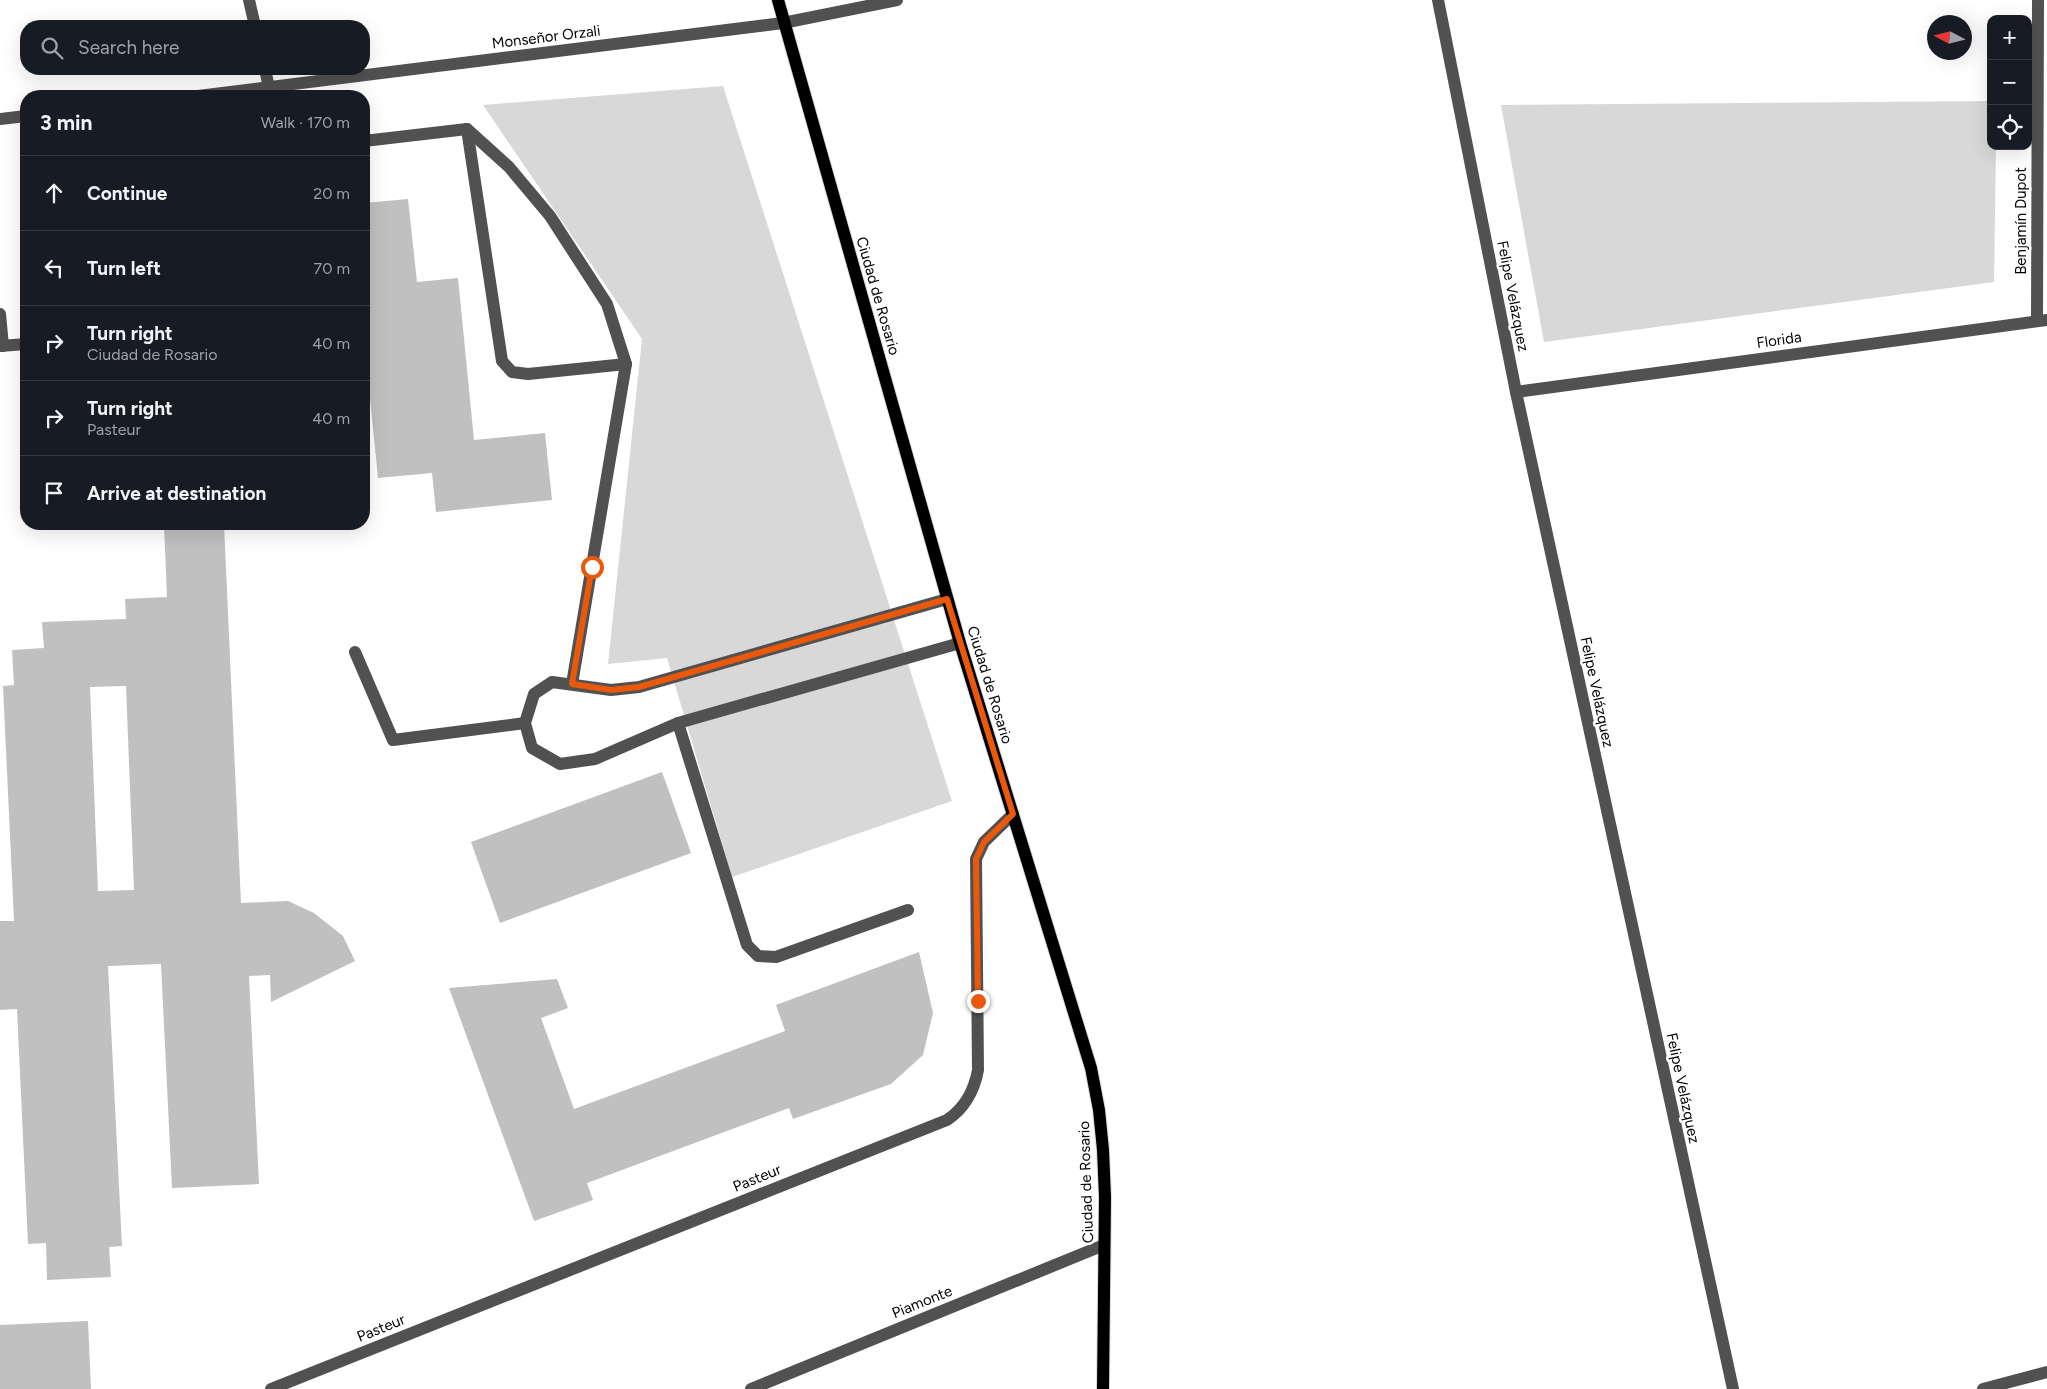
<!DOCTYPE html>
<meta charset="utf-8">
<style>
:root{--surface:#171b24;--page:#20242c;--text:#f1f3f6;--muted:#9ea1a6;--line:#363941}
body{margin:0;font-family:Figtree,sans-serif;background:var(--page);color:var(--text)}
.controls{position:absolute;right:15px;top:15px;display:grid;overflow:hidden;border-radius:10px;box-shadow:0 5px 20px #0002}
.controls button{width:45px;height:45px;display:grid;place-items:center;padding:0;border:0;border-bottom:1px solid var(--line);background:var(--surface);color:var(--text);font:25px sans-serif}
.compass{position:absolute;left:1927px;top:15px;width:45px;height:45px;border-radius:50%;background:var(--surface);box-shadow:0 5px 20px #0002;rotate:277deg}
.stop{position:absolute;width:15px;height:15px;margin:-11px;border:4px solid #ea580c;border-radius:50%;background:#fff}
.stop.end{background:#ea580c;border-color:#fff;box-shadow:0 1px 5px #0008}
.list{margin:0;padding:0;list-style:none}
h2{display:flex;justify-content:space-between;align-items:center;height:65px;margin:0;padding:0 20px;font-size:21px}
h2 small{font-size:16px;font-weight:400;color:var(--muted)}
.list li{display:grid;grid-template-columns:32px 1fr auto;gap:15px;align-items:center;box-sizing:border-box;height:75px;padding:0 20px;border-top:1px solid var(--line)}
.list b{display:block;font-size:19px;white-space:nowrap}
.list p{margin:0;font-size:16px;white-space:nowrap;color:var(--muted)}
.list em{font-size:16px;font-style:normal;color:var(--muted)}
.icon{flex:none;width:28px;height:28px;fill:none;stroke:currentColor;stroke-width:2;stroke-linecap:round;stroke-linejoin:round}
.map{position:relative;flex:none;width:2047px;height:1389px;overflow:hidden}
.search{position:absolute;background:var(--surface);box-shadow:0 5px 20px #0002;left:20px;top:20px;width:350px;height:55px;display:flex;align-items:center;gap:12px;box-sizing:border-box;padding:0 18px;border-radius:20px;color:var(--muted);font-size:19px}
.panel{position:absolute;background:var(--surface);box-shadow:0 5px 20px #0002;left:20px;top:90px;width:350px;height:440px;border-radius:20px}
.map>svg:first-child{display:block}
.green{fill:#d8d8d8}
.building{fill:#c0c0c0;fill-rule:evenodd}
.lines{fill:none;stroke-linecap:round;stroke-linejoin:round}
.major-casing{stroke:#dbdbdb;stroke-width:14}
.minor{stroke:#515151;stroke-width:12}
.major{stroke:#000;stroke-width:12}
.route{stroke:#ea580c;stroke-width:6}
.labels{text-anchor:middle;dominant-baseline:central;stroke-width:5;stroke-linejoin:round;paint-order:stroke}
.street-label{font-size:15px;fill:#000;stroke:#fff}
</style>
<div class="map">
<svg width="2047" height="1389" viewBox="0 0 2047 1389">
<rect width="100%" height="100%" fill="#fff"/>
<g class="green">
<polygon points="723,86 952,801 732,877 667,658 608,664 642,339 483,105"/>
<polygon points="1991,101 1991,146 1996,146 1994,282 1544,342 1501,105"/>
</g>
<g class="building">
<polygon points="408,199 417,282 458,278 474,440 545,433 552,500 436,512 432,473 378,478 364,339 364,203"/>
<path d="M224,524L241,903L288,901L314,913L343,936L355,961L271,1002L270,975L249,976L259,1184L172,1188L161,964L108,966L122,1246L109,1247L111,1277L47,1280L46,1243L28,1244L17,1009L0,1010V921H14L3,686L14,685L12,650L44,648L42,622L126,619L125,599L167,597L164,526ZM126,686L134,890L98,891L90,687Z"/>
<polygon points="662,772 691,853 500,923 471,842"/>
<polygon points="919,952 933,1013 923,1055 891,1084 793,1119 789,1108 587,1183 593,1200 534,1221 449,988 557,979 568,1008 541,1018 574,1109 785,1031 776,1005"/>
<polygon points="88,1321 91,1389 0,1389 0,1325"/>
</g>
<g class="lines">
<defs>
<polyline id="major" points="778,0 960,643 1091,1068 1099,1110 1103,1150 1105,1197 1103,1389"/>
</defs>
<use href="#major" class="major-casing"/>
<g class="minor">
<polyline points="249,0 255,26"/>
<polyline points="1438,0 1516,392 1733,1389"/>
<polyline points="265,69 269,88"/>
<polyline points="198,96 783,23 897,0"/>
<polyline points="0,119 26,116"/>
<polyline points="467,129 502,361 512,372 528,374 626,364"/>
<polyline points="364,141 467,129 509,167 550,216 607,304 626,364 572,684"/>
<polyline points="0,314 3,346"/>
<polyline points="2037,321 2038,0"/>
<polyline points="0,346 26,344"/>
<polyline points="1516,392 2047,320"/>
<polyline points="947,599 639,687 611,690 552,682 534,694 525,723 532,748 560,764 595,759 678,723 960,643"/>
<polyline points="355,652 393,740 525,723"/>
<polyline points="678,723 747,945 758,956 776,957 908,910"/>
<path d="M271,1389L947,1120C965,1108 974,1092 978,1070L976,859L984,842L1013,814"/>
<polyline points="751,1389 1104,1245"/>
<polyline points="1983,1389 2047,1372"/>
</g>
<use href="#major" class="major"/>
</g>
<g class="lines">
<polyline class="route" points="592,567 572,684 611,690 639,687 947,599 1013,814 984,842 976,859 978,1001"/>
</g>
<g class="labels">
<g class="street-label">
<text transform="translate(546 37) rotate(-7)">Monseñor Orzali</text>
<text transform="translate(2021 221) rotate(-90)">Benjamín Dupot</text>
<text transform="translate(878 296) rotate(74)">Ciudad de Rosario</text>
<text transform="translate(1513 296) rotate(79)">Felipe Velázquez</text>
<text transform="translate(1779 340) rotate(-8)">Florida</text>
<text transform="translate(990 685) rotate(73)">Ciudad de Rosario</text>
<text transform="translate(1597 692) rotate(78)">Felipe Velázquez</text>
<text transform="translate(1683 1088) rotate(78)">Felipe Velázquez</text>
<text transform="translate(757 1178) rotate(-22)">Pasteur</text>
<text transform="translate(1086 1182) rotate(-92)">Ciudad de Rosario</text>
<text transform="translate(922 1302) rotate(-22)">Piamonte</text>
<text transform="translate(381 1328) rotate(-22)">Pasteur</text>
</g>
</g>
</svg>
<div class="controls">
<button>+</button>
<button>−</button>
<button><svg class="icon" aria-label="locate" viewBox="0 0 24 24"><circle cx="12" cy="12" r="6"/><path d="M12 2v4M12 18v4M2 12h4M18 12h4"/></svg></button>
</div>
<svg class="compass" viewBox="-18 -18 36 36"><path d="M0-13l5 13h-10z" fill="#e53935"/><path d="M0 13l5-13h-10z" fill="#9ea1a6"/></svg>
<div class="stop" style="left:592px;top:567px"></div>
<div class="stop end" style="left:978px;top:1001px"></div>
<div class="search"><svg class="icon" aria-label="search" viewBox="0 0 24 24"><circle cx="10" cy="10" r="6"/><path d="M15 15l6 6"/></svg>Search here</div>
<section class="panel">
<h2>3 min<small>Walk · 170 m</small></h2>
<ul class="list">
<li><svg class="icon" aria-label="ahead" viewBox="0 0 24 24"><path d="M12 20V5M6 11l6-6 6 6"/></svg><div><b>Continue</b></div><em>20 m</em></li>
<li><svg class="icon" aria-label="left" viewBox="0 0 24 24"><path d="M17 20v-9H6M10 6l-5 5 5 5"/></svg><div><b>Turn left</b></div><em>70 m</em></li>
<li><svg class="icon" aria-label="right" viewBox="0 0 24 24"><path d="M7 20v-9h11M14 6l5 5-5 5"/></svg><div><b>Turn right</b><p>Ciudad de Rosario</p></div><em>40 m</em></li>
<li><svg class="icon" aria-label="right" viewBox="0 0 24 24"><path d="M7 20v-9h11M14 6l5 5-5 5"/></svg><div><b>Turn right</b><p>Pasteur</p></div><em>40 m</em></li>
<li><svg class="icon" aria-label="arrive" viewBox="0 0 24 24"><path d="M6 21V4h12l-3 4 3 4H6"/></svg><div><b>Arrive at destination</b></div></li>
</ul>
</section>
</div>
